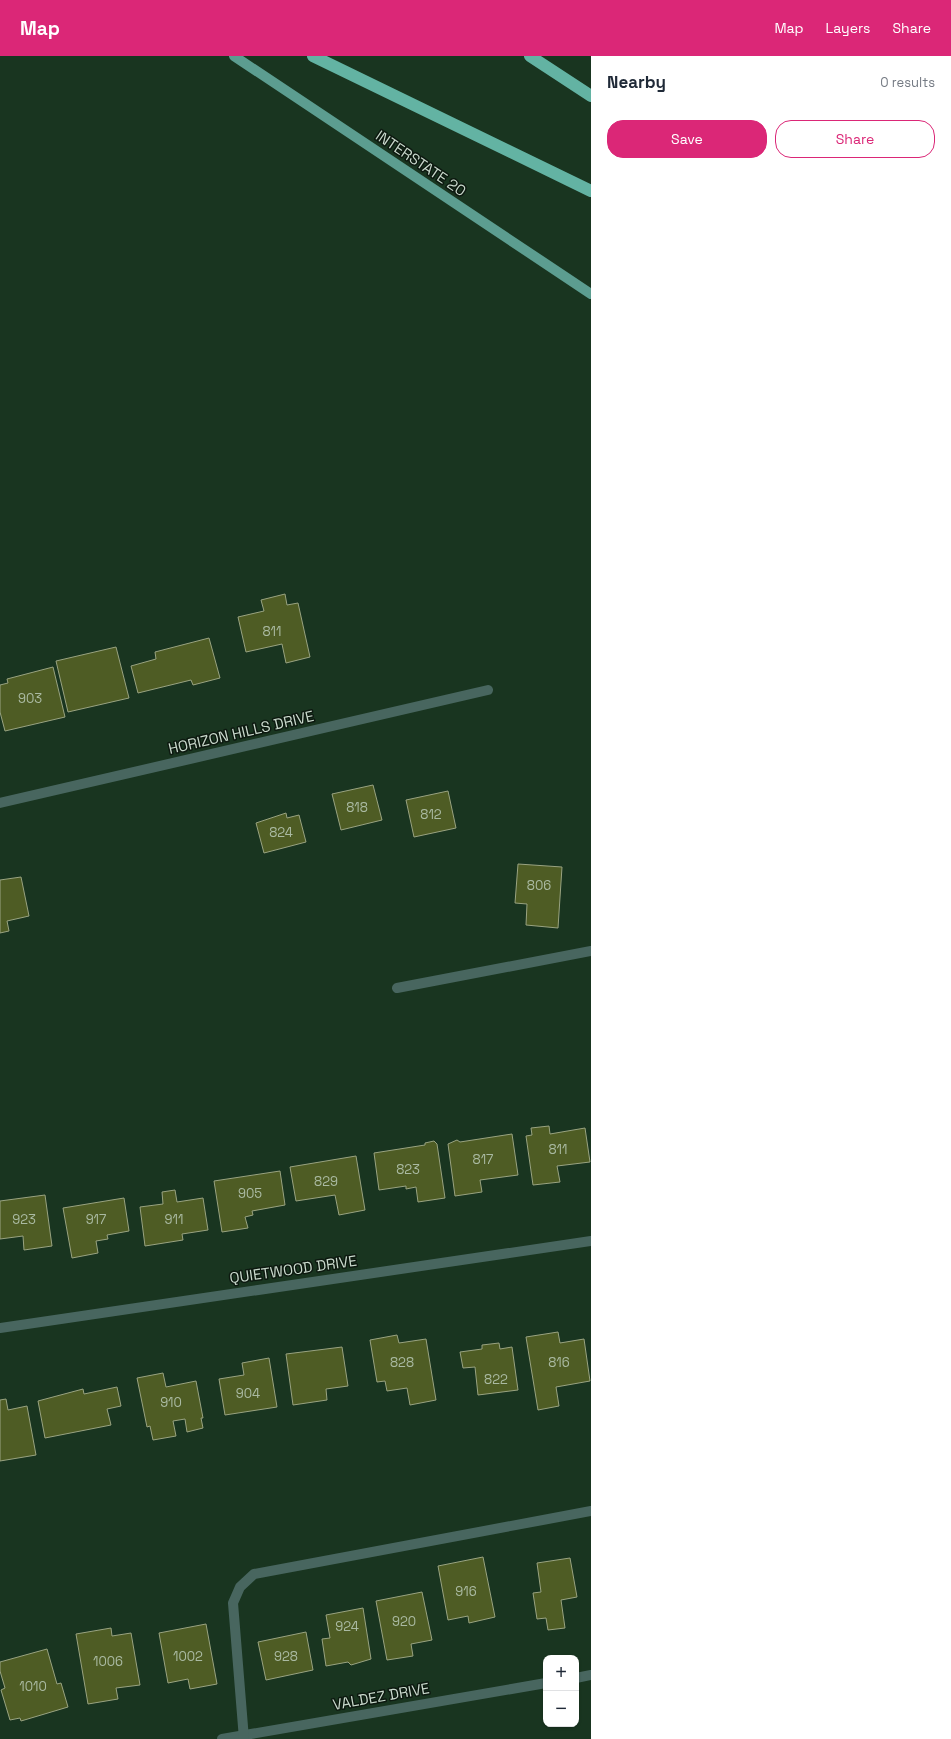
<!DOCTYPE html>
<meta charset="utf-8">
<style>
:root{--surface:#fff;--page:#f2f2f3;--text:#1f2937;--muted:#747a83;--line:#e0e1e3;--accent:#db2777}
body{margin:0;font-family:"Space Grotesk",sans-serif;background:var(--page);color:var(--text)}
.controls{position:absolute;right:12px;bottom:12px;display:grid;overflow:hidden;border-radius:8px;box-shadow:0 1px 3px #0004}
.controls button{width:36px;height:36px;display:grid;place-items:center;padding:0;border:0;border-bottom:1px solid var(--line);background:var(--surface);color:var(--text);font:20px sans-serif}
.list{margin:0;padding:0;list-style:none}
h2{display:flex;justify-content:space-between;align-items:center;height:52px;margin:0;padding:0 16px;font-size:17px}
h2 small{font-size:13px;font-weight:400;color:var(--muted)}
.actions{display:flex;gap:8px;padding:12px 16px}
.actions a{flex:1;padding:9px 0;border:1px solid var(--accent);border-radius:16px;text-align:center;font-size:14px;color:var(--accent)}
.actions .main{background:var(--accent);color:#fff}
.map{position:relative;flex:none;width:591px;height:1683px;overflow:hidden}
header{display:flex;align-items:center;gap:24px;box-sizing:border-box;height:56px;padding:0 20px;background:var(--accent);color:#fff}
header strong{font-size:19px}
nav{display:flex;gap:22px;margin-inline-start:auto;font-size:14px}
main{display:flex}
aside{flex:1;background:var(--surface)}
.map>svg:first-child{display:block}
.building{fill:#4e5c24;stroke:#99a381}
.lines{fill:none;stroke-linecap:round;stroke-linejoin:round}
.minor{stroke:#48665f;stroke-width:10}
.major{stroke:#5c9d90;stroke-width:10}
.highway{stroke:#63b3a3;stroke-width:12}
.labels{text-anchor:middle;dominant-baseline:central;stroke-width:3;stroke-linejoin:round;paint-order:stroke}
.number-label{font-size:13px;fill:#aabaa2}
.street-label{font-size:15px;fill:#c9d9cc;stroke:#0d1910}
</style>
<header>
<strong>Map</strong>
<nav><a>Map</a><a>Layers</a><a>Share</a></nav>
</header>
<main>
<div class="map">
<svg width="591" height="1683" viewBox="0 0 591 1683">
<rect width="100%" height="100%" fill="#193520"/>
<g class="building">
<polygon points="285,538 287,549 298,547 310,601 286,607 282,588 246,596 238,561 264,555 261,544"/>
<polygon points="209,582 220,622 193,629 191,624 138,637 131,610 156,603 155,596"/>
<polygon points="116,591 129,642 68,656 56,605"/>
<polygon points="53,611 65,661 5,675 0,656 0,629 8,627 7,623"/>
<polygon points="373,729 382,764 341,774 332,738"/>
<polygon points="448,735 456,772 414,781 406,744"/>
<polygon points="286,757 287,762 299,759 306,786 264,797 256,767"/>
<polygon points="518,808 562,811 558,872 526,869 527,848 515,847"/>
<polygon points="21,821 29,860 7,865 9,875 0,877 0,824"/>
<polygon points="549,1070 550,1078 585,1072 590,1106 557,1110 560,1126 533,1129 526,1080 532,1079 531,1072"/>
<polygon points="512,1078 518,1119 480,1124 482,1136 455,1140 448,1088 457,1084 460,1086"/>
<polygon points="434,1085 437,1088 445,1142 418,1146 416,1131 406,1133 406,1130 379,1134 374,1097 425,1089 425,1087"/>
<polygon points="356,1100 365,1154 339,1159 335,1139 296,1145 290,1111"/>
<polygon points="280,1115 285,1149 252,1155 253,1159 245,1161 248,1172 222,1176 214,1125"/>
<polygon points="175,1134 177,1146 203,1142 208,1174 182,1178 183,1184 145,1190 140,1151 163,1148 162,1136"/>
<polygon points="45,1139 52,1190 24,1194 23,1180 0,1183 0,1145"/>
<polygon points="124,1142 129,1175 107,1179 108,1183 96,1185 98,1197 72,1202 63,1152"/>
<polygon points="558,1276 560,1287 584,1283 590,1325 556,1331 559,1350 538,1354 526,1281"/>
<polygon points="397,1279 399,1287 426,1283 436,1344 410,1349 407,1332 387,1335 385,1325 377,1326 370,1284"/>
<polygon points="499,1287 500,1293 512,1291 518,1334 478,1339 475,1311 463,1312 460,1296 482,1293 482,1289"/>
<polygon points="342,1291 348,1330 326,1333 327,1344 293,1349 286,1298"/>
<polygon points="269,1302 277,1351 225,1359 219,1323 244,1319 242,1307"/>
<polygon points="163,1317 166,1331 196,1325 203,1362 201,1362 203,1372 187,1376 185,1363 173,1365 176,1380 153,1384 150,1370 147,1371 137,1322"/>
<polygon points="117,1331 121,1350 107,1353 111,1369 45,1382 38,1345 83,1333 84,1338"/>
<polygon points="6,1343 8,1354 27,1350 36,1399 0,1405 0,1344"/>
<polygon points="483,1501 495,1561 469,1567 468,1560 448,1564 438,1510"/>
<polygon points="570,1502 577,1541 561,1544 565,1572 548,1574 546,1562 537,1563 533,1537 541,1536 537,1507"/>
<polygon points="422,1536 432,1584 411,1588 413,1600 387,1604 376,1545"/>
<polygon points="363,1552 371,1603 351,1609 348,1606 326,1610 322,1583 330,1582 326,1559"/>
<polygon points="206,1568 217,1628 190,1633 188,1623 168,1627 159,1577"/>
<polygon points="111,1572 112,1580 131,1577 140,1629 116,1632 118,1643 88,1648 76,1578"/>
<polygon points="306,1576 313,1614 266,1624 258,1586"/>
<polygon points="47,1593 57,1628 61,1627 68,1651 21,1665 20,1662 10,1664 1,1634 5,1632 0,1615 0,1606"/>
</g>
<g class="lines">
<g class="minor">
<polyline points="0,747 488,634"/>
<polyline points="397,932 591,895"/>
<polyline points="0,1272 591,1185"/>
<polyline points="576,1622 591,1619"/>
<polyline points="222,1683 546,1627"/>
<polyline points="244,1683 233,1547 240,1531 254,1518 591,1455"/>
</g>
<polyline class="major" points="234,0 591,238"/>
<g class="highway">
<polyline points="313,0 591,135"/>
<polyline points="530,0 591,40"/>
</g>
</g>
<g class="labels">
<g class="number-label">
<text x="272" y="575">811</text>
<text x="30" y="642">903</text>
<text x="357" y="751">818</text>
<text x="431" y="758">812</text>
<text x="281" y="776">824</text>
<text x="539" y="829">806</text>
<text x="558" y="1093">811</text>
<text x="483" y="1103">817</text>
<text x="408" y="1113">823</text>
<text x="326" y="1125">829</text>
<text x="250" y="1137">905</text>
<text x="24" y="1163">923</text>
<text x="96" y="1163">917</text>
<text x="174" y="1163">911</text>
<text x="402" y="1306">828</text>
<text x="559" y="1306">816</text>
<text x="496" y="1323">822</text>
<text x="248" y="1337">904</text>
<text x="171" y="1346">910</text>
<text x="466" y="1535">916</text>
<text x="404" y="1565">920</text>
<text x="347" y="1570">924</text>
<text x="188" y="1600">1002</text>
<text x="286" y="1600">928</text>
<text x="108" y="1605">1006</text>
<text x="33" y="1630">1010</text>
</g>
<g class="street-label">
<text transform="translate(421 107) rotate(34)">INTERSTATE 20</text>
<text transform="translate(241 676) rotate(-13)">HORIZON HILLS DRIVE</text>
<text transform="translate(293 1213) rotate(-8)">QUIETWOOD DRIVE</text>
<text transform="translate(381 1640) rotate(-10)">VALDEZ DRIVE</text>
</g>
</g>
</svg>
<div class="controls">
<button>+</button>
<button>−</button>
</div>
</div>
<aside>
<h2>Nearby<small>0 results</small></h2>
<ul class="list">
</ul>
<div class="actions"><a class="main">Save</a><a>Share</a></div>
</aside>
</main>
